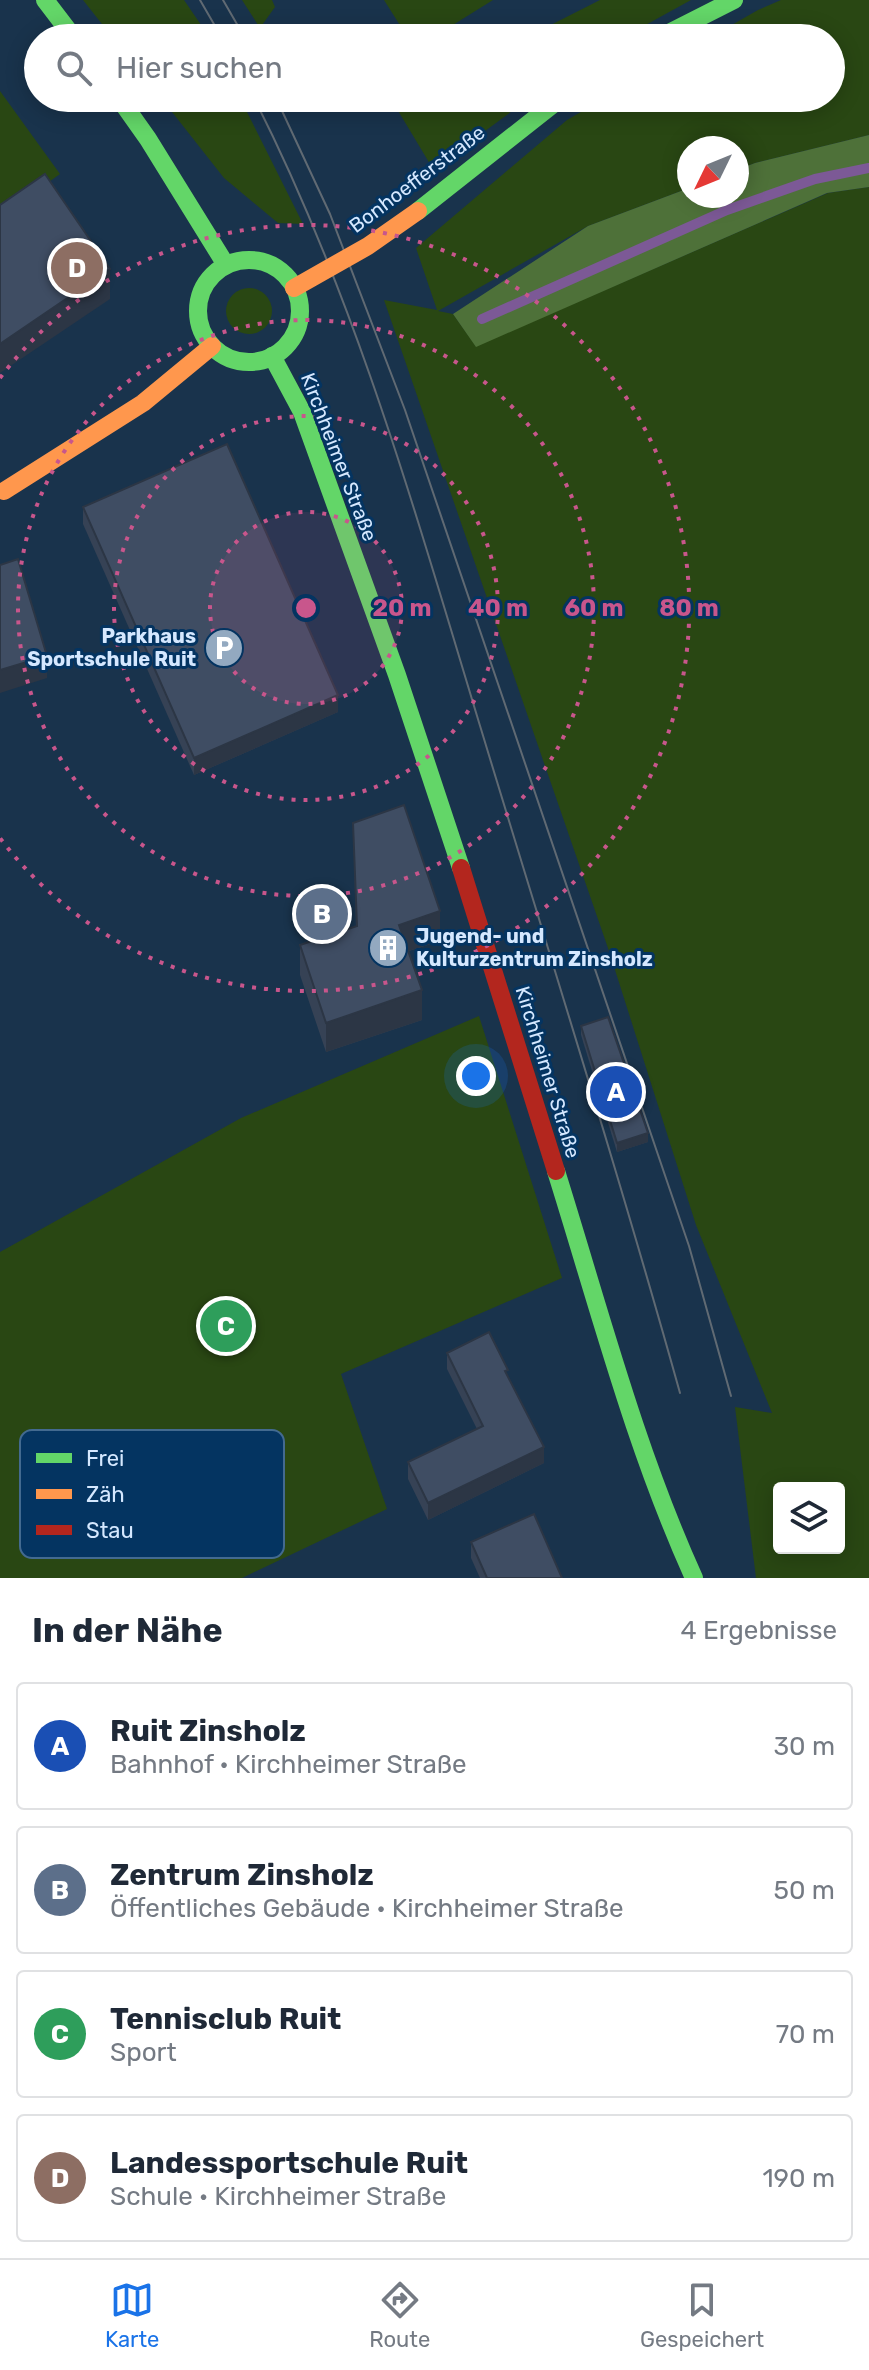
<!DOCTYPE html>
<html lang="de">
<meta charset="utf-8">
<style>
:root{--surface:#fff;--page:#f6f6f7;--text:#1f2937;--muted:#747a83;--line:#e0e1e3;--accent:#1a73e8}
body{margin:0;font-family:Rubik,sans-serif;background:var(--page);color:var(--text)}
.controls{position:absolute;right:24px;bottom:24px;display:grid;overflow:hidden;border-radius:8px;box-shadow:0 4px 20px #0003}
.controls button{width:72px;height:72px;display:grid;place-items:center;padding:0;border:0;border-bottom:2px solid var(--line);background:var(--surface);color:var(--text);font:40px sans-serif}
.compass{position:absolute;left:677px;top:136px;width:72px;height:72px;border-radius:50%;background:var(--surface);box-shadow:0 4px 20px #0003;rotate:227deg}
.you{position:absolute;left:476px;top:1076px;width:28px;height:28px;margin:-20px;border:6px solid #fff;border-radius:50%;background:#1a73e8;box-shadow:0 0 0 12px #1a73e833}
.badge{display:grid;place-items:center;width:52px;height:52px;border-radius:50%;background:var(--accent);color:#fff;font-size:26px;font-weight:700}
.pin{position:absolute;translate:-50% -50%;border:4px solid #fff;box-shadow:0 2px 8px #0006}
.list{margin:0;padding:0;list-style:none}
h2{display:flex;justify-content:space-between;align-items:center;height:104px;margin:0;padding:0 32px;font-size:34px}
h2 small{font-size:26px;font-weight:400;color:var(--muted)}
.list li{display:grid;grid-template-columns:52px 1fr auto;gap:24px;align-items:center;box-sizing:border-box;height:128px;margin:0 16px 16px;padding:0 16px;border:2px solid var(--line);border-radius:8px}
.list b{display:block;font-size:30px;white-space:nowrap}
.list p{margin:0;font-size:26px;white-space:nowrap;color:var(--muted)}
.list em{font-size:26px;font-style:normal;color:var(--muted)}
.icon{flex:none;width:44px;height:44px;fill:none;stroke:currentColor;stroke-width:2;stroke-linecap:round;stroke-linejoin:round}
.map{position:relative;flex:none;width:869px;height:1578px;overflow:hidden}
.search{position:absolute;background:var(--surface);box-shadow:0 4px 20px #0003;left:24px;right:24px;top:24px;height:88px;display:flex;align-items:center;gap:20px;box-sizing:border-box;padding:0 28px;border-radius:44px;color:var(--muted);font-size:30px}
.sheet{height:680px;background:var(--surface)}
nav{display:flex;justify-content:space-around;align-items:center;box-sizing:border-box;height:112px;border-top:2px solid var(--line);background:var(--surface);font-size:22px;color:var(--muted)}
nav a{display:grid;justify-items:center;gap:4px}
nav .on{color:var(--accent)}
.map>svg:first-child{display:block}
.green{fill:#294713;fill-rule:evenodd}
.forest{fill:#4e7139}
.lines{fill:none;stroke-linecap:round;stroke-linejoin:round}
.stream{stroke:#7c5996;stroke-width:10}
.fast{stroke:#63d668;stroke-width:18}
.slow{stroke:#ff974d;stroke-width:18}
.jam{stroke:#b3261e;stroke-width:18}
.tram{stroke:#606a73;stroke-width:2}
.slow-bridge{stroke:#ff974d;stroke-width:18}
.wall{fill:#364255}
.shaded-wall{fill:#2c3645}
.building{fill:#3f4d63;stroke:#2c3645;stroke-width:2}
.ring{fill:none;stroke:#c8568c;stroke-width:4;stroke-dasharray:4 8}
.labels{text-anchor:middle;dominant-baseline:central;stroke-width:6;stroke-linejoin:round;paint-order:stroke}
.street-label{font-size:20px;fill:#d5e8ff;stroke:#043461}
.poi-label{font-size:20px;font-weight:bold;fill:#d5e8ff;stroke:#043461;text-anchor:end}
.key{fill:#043461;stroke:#436a90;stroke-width:2}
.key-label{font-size:22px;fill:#d5e8ff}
.centre{fill:#c8568c;stroke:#043461;stroke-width:4}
.ring-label{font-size:24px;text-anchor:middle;font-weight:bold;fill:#c8568c;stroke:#043461;stroke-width:6;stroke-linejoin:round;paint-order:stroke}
</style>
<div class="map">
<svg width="869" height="1578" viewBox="0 0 869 1578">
<rect width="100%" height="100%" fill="#19334c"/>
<g class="green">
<polygon points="83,0 184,0 210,38 113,38"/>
<polygon points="242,0 272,0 275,7 260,28"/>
<polygon points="384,0 493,0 432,38 408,38"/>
<polygon points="600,0 691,0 622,38 525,38"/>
<path d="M781,0H869V135L755,163L737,170V148H689V188L588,226L438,311L453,314L476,346L828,193L869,187V1578H756L735,1407L772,1413L696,1225L609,951L384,300L437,310L416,248L567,120L605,98H831V38H709L758,10ZM779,1488H839V1548H779Z"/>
<polygon points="0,91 60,174 0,217"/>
<polygon points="161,98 240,98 303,224 278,223 224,178"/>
<polygon points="406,98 530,98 433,169 394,104"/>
<circle cx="249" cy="311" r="23"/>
<polygon points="479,1016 562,1278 341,1374 387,1509 242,1578 0,1578 0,1252 241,1118"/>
</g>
<polygon class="forest" points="869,135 869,187 827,193 476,347 453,314 588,226 689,188 689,196 737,196 737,170 755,163"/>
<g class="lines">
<polyline class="stream" points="482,319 727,210 815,179 869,168"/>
<g class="fast">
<polyline points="45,0 74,38"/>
<polyline points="659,38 734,0"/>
<polyline points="119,98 148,139 226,265"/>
<polyline points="418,211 561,98"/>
<circle cx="249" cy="311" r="51"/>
<polyline points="272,356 302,412 397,675 461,868"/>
<path d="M556,1171C599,1308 635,1448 694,1578"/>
</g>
<polyline class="slow" points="4,491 143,403 212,346"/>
<polyline class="jam" points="461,868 556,1171"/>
<g class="tram">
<polyline points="200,0 222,38"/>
<polyline points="223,0 245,38"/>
<path d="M254,98C356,299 416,515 481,729C548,950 618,1171 680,1393"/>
<polyline points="276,98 330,214 405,410 689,1246 731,1396"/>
</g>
<polyline class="slow-bridge" points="294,288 368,246 418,211"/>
</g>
<g class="wall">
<polygon points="83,507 338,712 194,775 83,524"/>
<polygon points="353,823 440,941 409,951 422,1020 326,1052 300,975 300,945 356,927"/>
<polygon points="581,1026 648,1142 617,1152 581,1035"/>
<polygon points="447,1353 508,1377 544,1463 428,1520 408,1479 408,1462 477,1429 447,1369"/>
<polygon points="471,1542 562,1578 480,1578 471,1558"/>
</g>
<g class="shaded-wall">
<polygon points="110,269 110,299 0,373 0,344"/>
<polygon points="47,656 47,678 0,693 0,670"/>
<polygon points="338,695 338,712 194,775 194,758"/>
<polygon points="440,911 440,941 399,954 399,925"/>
<polygon points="422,990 422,1020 326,1052 326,1023"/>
<polygon points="648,1133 648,1142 617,1152 617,1143"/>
<polygon points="544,1447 544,1463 428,1520 428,1503"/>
</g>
<g class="building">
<polygon points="45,174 110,269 0,344 0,205"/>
<polygon points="227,444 338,695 194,758 83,507"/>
<polygon points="18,559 47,656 0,670 0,565"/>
<polygon points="404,805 440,911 399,925 422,990 326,1023 300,945 357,926 353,823"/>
<polygon points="608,1017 648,1133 617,1143 581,1026"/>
<polygon points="489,1332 508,1370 505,1371 544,1447 428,1503 408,1462 483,1426 447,1353"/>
<polygon points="534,1514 562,1578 487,1578 471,1542"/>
</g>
<circle cx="306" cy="608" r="96" fill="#c8568c" fill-opacity=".12"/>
<g class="ring">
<circle cx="306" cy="608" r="96"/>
<circle cx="306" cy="608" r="192"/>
<circle cx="306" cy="608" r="288"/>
<path d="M0 378A383 383 0 1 1 0 838"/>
</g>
<defs>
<symbol id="parking-disc" viewBox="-11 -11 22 22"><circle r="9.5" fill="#93a9c0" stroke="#043461"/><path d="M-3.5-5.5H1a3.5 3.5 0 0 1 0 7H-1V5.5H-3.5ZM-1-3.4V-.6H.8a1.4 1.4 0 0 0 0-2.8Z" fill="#fff"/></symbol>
<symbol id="building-disc" viewBox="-11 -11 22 22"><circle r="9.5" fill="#93a9c0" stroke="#043461"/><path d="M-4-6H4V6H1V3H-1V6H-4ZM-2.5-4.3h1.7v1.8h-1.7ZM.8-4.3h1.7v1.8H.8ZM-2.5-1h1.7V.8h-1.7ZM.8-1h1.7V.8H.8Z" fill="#fff"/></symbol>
</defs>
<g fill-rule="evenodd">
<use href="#parking-disc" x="202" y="626" width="44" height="44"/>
<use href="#building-disc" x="366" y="926" width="44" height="44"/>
</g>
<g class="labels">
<g class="street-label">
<text transform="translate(417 179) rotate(-37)">Bonhoefferstraße</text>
<text transform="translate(339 457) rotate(69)">Kirchheimer Straße</text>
<text transform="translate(548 1072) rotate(73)">Kirchheimer Straße</text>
</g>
<g class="poi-label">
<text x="196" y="636">Parkhaus<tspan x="196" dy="23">Sportschule Ruit</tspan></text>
<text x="416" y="936" text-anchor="start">Jugend- und<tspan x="416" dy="23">Kulturzentrum Zinsholz</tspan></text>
</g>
</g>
<rect x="20" y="1430" width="264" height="128" rx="12" class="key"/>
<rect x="36" y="1453" width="36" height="10" fill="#63d668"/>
<rect x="36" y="1489" width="36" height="10" fill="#ff974d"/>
<rect x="36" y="1525" width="36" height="10" fill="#b3261e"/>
<g class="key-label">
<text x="86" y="1466">Frei</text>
<text x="86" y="1502">Zäh</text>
<text x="86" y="1538">Stau</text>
</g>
<circle cx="306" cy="608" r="12" class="centre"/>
<g class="ring-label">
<text x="402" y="616">20 m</text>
<text x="498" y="616">40 m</text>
<text x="594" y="616">60 m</text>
<text x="689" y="616">80 m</text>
</g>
</svg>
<div class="controls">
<button><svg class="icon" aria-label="layers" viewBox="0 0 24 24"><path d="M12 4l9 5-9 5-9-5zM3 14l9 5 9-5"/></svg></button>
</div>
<svg class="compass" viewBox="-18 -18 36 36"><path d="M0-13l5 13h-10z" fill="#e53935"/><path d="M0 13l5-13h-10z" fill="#747a83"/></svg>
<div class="you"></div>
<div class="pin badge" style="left:616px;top:1092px;background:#1a4fb4">A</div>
<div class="pin badge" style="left:322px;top:914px;background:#5c6f8a">B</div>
<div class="pin badge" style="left:226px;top:1326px;background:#2e9e5b">C</div>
<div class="pin badge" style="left:77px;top:268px;background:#8d6e63">D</div>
<div class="search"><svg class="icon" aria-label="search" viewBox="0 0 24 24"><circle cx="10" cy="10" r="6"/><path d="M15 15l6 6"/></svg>Hier suchen</div>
</div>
<section class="sheet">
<h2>In der Nähe<small>4 Ergebnisse</small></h2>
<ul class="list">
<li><span class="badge" style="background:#1a4fb4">A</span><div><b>Ruit Zinsholz</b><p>Bahnhof · Kirchheimer Straße</p></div><em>30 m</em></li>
<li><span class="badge" style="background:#5c6f8a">B</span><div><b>Zentrum Zinsholz</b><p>Öffentliches Gebäude · Kirchheimer Straße</p></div><em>50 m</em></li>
<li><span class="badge" style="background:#2e9e5b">C</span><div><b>Tennisclub Ruit</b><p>Sport</p></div><em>70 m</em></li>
<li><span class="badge" style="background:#8d6e63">D</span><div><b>Landessportschule Ruit</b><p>Schule · Kirchheimer Straße</p></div><em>190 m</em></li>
</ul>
</section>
<nav>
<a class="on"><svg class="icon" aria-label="map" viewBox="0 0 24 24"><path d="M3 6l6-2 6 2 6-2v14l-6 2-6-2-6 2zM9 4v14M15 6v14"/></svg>Karte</a>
<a><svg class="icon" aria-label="directions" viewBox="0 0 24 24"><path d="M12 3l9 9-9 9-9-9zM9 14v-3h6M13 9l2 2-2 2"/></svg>Route</a>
<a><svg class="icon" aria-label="saved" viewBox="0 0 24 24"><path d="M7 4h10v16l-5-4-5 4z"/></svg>Gespeichert</a>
</nav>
